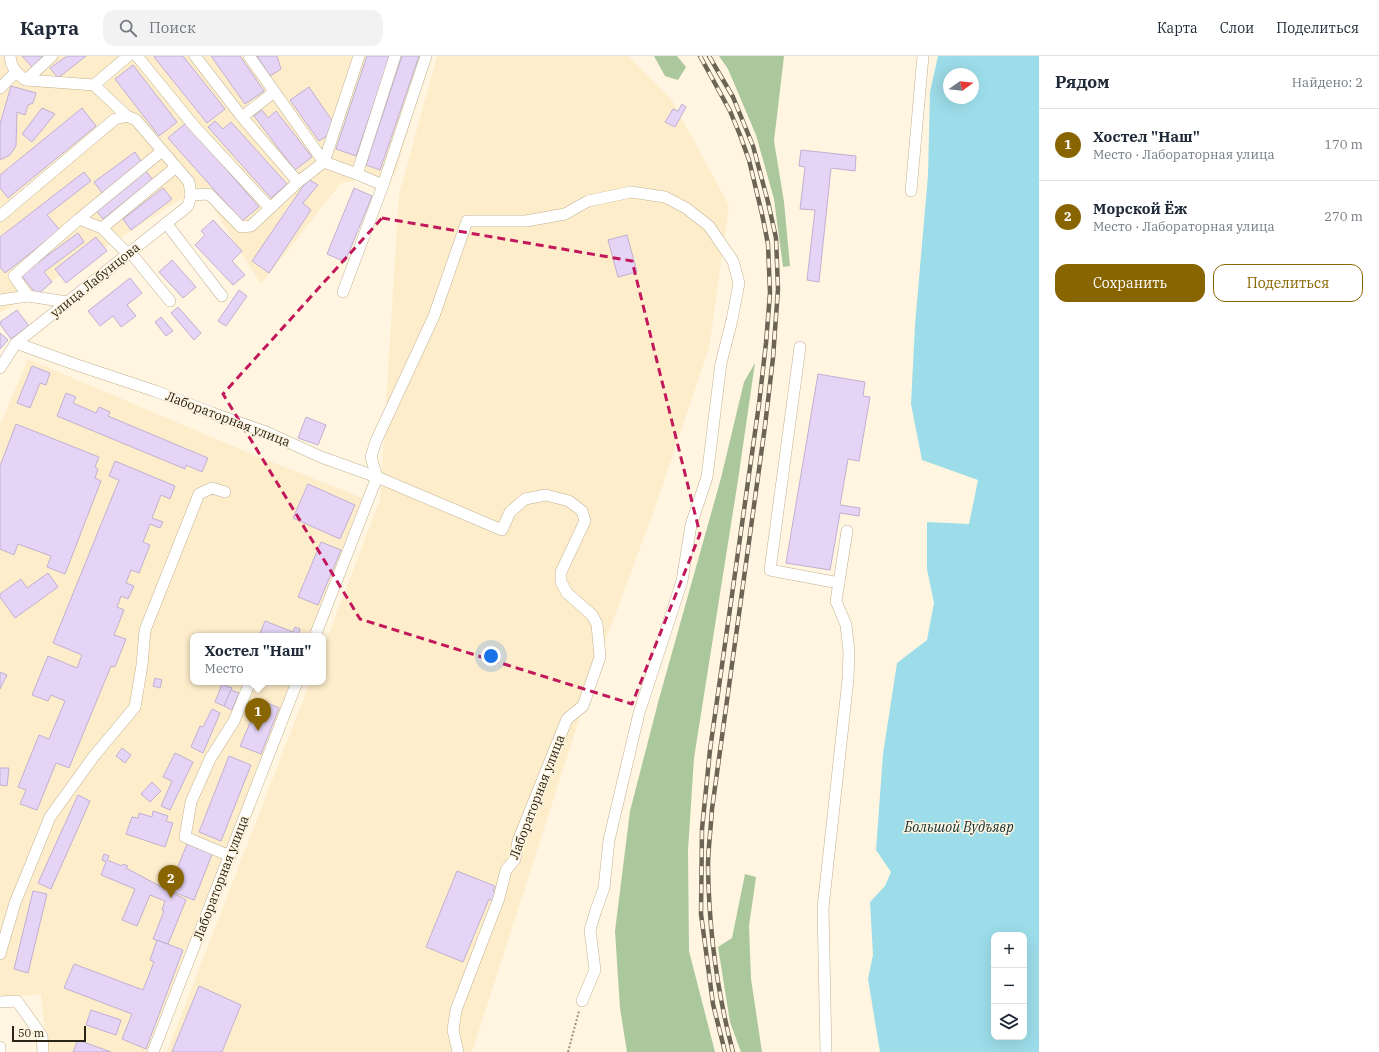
<!DOCTYPE html>
<html lang="ru">
<meta charset="utf-8">
<style>
:root{--surface:#fff;--page:#f2f2f3;--text:#1f2937;--muted:#747a83;--line:#e0e1e3;--accent:#896502}
body{margin:0;font-family:"IBM Plex Serif",serif;background:var(--page);color:var(--text)}
.controls{position:absolute;right:12px;bottom:12px;display:grid;overflow:hidden;border-radius:8px;box-shadow:0 4px 16px #0002}
.controls button{width:36px;height:36px;display:grid;place-items:center;padding:0;border:0;border-bottom:1px solid var(--line);background:var(--surface);color:var(--text);font:20px sans-serif}
.compass{position:absolute;left:943px;top:12px;width:36px;height:36px;border-radius:50%;background:var(--surface);box-shadow:0 4px 16px #0002;rotate:75deg}
.scale{position:absolute;left:12px;bottom:10px;width:74px;box-sizing:border-box;padding-left:4px;border:2px solid #2b2518;border-top:0;font-size:11px;line-height:14px;white-space:nowrap;color:#2b2518;-webkit-text-stroke:3px #fff5e0;paint-order:stroke}
.you{position:absolute;left:491px;top:600px;width:14px;height:14px;margin:-10px;border:3px solid #fff;border-radius:50%;background:#1a73e8;box-shadow:0 0 0 6px #1a73e833}
.badge{display:grid;place-items:center;width:26px;height:26px;border-radius:50%;background:var(--accent);color:#fff;font-size:13px;font-weight:700}
.pin{position:absolute;translate:-50% -33px;filter:drop-shadow(0 1px 2px #0008)}
.pin::after{content:'';position:absolute;top:21px;width:14px;height:12px;background:inherit;clip-path:polygon(0 0,100% 0,50% 100%)}
.popup{position:absolute;left:190px;top:577px;width:136px;height:52px;box-sizing:border-box;display:grid;place-content:center;border-radius:8px;background:var(--surface);filter:drop-shadow(0 1px 3px #0005);font-size:13px;white-space:nowrap;color:var(--muted)}
.popup b{font-size:15px;color:var(--text)}
.popup::after{content:'';position:absolute;left:50%;top:100%;margin-left:-8px;border:8px solid transparent;border-top-color:var(--surface)}
.list{margin:0;padding:0;list-style:none}
h2{display:flex;justify-content:space-between;align-items:center;height:52px;margin:0;padding:0 16px;font-size:17px}
h2 small{font-size:13px;font-weight:400;color:var(--muted)}
.list li{display:grid;grid-template-columns:26px 1fr auto;gap:12px;align-items:center;box-sizing:border-box;height:72px;padding:0 16px;border-top:1px solid var(--line)}
.list b{display:block;font-size:15px;white-space:nowrap}
.list p{margin:0;font-size:13px;white-space:nowrap;color:var(--muted)}
.list em{font-size:13px;font-style:normal;color:var(--muted)}
.actions{display:flex;gap:8px;padding:12px 16px}
.actions a{flex:1;padding:9px 0;border:1px solid var(--accent);border-radius:12px;text-align:center;font-size:14px;color:var(--accent)}
.actions .main{background:var(--accent);color:#fff}
.icon{flex:none;width:22px;height:22px;fill:none;stroke:currentColor;stroke-width:2;stroke-linecap:round;stroke-linejoin:round}
.map{position:relative;flex:none;width:1039px;height:996px;overflow:hidden}
header{display:flex;align-items:center;gap:24px;box-sizing:border-box;height:56px;padding:0 20px;background:var(--surface);border-bottom:1px solid var(--line)}
header strong{font-size:19px}
nav{display:flex;gap:22px;margin-inline-start:auto;font-size:14px}
.search{width:280px;height:36px;background:var(--page);display:flex;align-items:center;gap:10px;box-sizing:border-box;padding:0 14px;border-radius:12px;color:var(--muted);font-size:15px}
main{display:flex}
aside{flex:1;background:var(--surface)}
.map>svg:first-child{display:block}
.built{fill:#fdedcb}
.forest{fill:#aac89c}
.water{fill:#9cdde9;fill-rule:evenodd}
.building{fill:#e5d4f6;stroke:#c0b0d1}
.lines{fill:none;stroke-linecap:round;stroke-linejoin:round}
.minor-casing{stroke:#c2b291;stroke-width:12}
.path{stroke:#999180;stroke-width:2;stroke-dasharray:2 2;stroke-linecap:butt}
.minor{stroke:#fff;stroke-width:11}
.rail-casing{stroke:#6c6556;stroke-width:4.5}
.rail{stroke:#fff5e0;stroke-width:3;stroke-dasharray:9;stroke-linecap:butt}
.marked{fill:none;stroke:#c2185b;stroke-width:3;stroke-dasharray:8 5;stroke-linejoin:round}
.labels{text-anchor:middle;dominant-baseline:central;stroke-width:3;stroke-linejoin:round;paint-order:stroke}
.street-label{font-size:13px;fill:#2b2518;stroke:#fff5e0}
.water-label{font-size:14px;font-style:italic;fill:#0d2e34;stroke:#fff5e0}
</style>
<header>
<strong>Карта</strong>
<div class="search"><svg class="icon" aria-label="search" viewBox="0 0 24 24"><circle cx="10" cy="10" r="6"/><path d="M15 15l6 6"/></svg>Поиск</div>
<nav><a>Карта</a><a>Слои</a><a>Поделиться</a></nav>
</header>
<main>
<div class="map">
<svg width="1039" height="996" viewBox="0 0 1039 996">
<rect width="100%" height="100%" fill="#fff5e0"/>
<g class="built">
<polygon points="0,0 431,0 395,118 341,127 261,228 200,131 19,246 0,257"/>
<polygon points="437,0 628,0 672,44 729,150 709,292 655,451 596,611 472,996 167,996 310,626 323,626 323,593 380,444 399,139"/>
<polygon points="28,303 249,397 362,442 309,580 193,580 193,626 291,626 146,996 47,996 41,938 0,942 0,370"/>
</g>
<g class="forest">
<polygon points="654,0 677,0 686,11 678,24 665,20"/>
<polygon points="719,0 784,0 774,85 784,146 790,210 783,211 774,143 756,79 728,13"/>
<polygon points="755,307 738,424 694,702 688,794 689,895 715,996 627,996 620,952 615,875 630,755 659,643 721,422 744,326"/>
<polygon points="745,818 756,821 749,870 751,923 762,996 741,996 730,966 718,891 732,882"/>
</g>
<path class="water" d="M938,0H1039V996H880L868,923L873,899L870,846L885,830L891,816L876,794L883,698L897,607L927,584L934,547L927,513V466L969,468L978,424L922,404L911,348L915,269L928,119L930,36ZM949,18H973V42H949ZM994,879H1024V981H994Z"/>
<g class="building">
<polygon points="22,0 43,0 32,11"/>
<polygon points="67,0 86,0 58,22 50,12"/>
<polygon points="155,0 183,0 225,53 207,67 154,1"/>
<polygon points="211,0 240,0 264,35 245,48"/>
<polygon points="257,0 277,0 281,13 270,20"/>
<polygon points="367,0 390,0 356,100 336,93"/>
<polygon points="402,0 419,0 380,114 366,109"/>
<polygon points="133,9 177,66 159,80 115,23"/>
<polygon points="11,30 36,37 33,47 28,49 25,59 17,56 16,90 10,99 0,104 0,68"/>
<polygon points="309,31 333,66 328,79 319,85 290,44"/>
<polygon points="682,48 686,51 675,71 665,66 673,53 678,55"/>
<polygon points="42,52 55,58 32,86 22,78"/>
<polygon points="82,52 96,70 8,142 0,132 0,119"/>
<polygon points="262,54 268,62 276,55 312,101 295,114 254,60"/>
<polygon points="215,65 223,73 231,66 287,128 271,142 208,71"/>
<polygon points="186,67 259,151 242,165 168,82"/>
<polygon points="801,94 856,100 855,115 831,112 819,226 807,224 815,154 800,153 805,111 799,110"/>
<polygon points="135,96 143,108 102,137 94,126"/>
<polygon points="145,114 153,124 103,163 95,153"/>
<polygon points="84,116 91,125 47,159 60,174 5,217 0,211 0,181"/>
<polygon points="308,123 318,129 303,147 311,154 269,217 252,205"/>
<polygon points="163,132 172,143 131,174 123,163"/>
<polygon points="354,132 372,140 345,206 327,198"/>
<polygon points="213,164 242,195 232,205 245,219 233,229 195,189 205,179 201,175"/>
<polygon points="78,177 84,186 44,216 52,226 37,239 21,219"/>
<polygon points="627,179 637,216 618,221 608,184"/>
<polygon points="96,181 107,195 66,227 55,213"/>
<polygon points="172,204 196,231 183,242 159,216"/>
<polygon points="130,222 142,237 127,249 136,260 121,271 113,260 100,270 88,255"/>
<polygon points="239,234 247,240 226,270 218,265"/>
<polygon points="178,251 201,277 194,284 171,257"/>
<polygon points="17,254 29,270 11,283 0,268 0,266"/>
<polygon points="161,261 173,275 166,280 155,266"/>
<polygon points="0,277 8,284 0,293"/>
<polygon points="32,310 50,317 46,329 40,327 30,352 17,347"/>
<polygon points="818,318 865,326 863,340 870,341 859,405 848,403 840,449 860,452 859,460 840,457 830,514 786,507"/>
<polygon points="66,337 76,341 73,347 96,357 99,351 110,356 108,360 208,402 202,416 186,409 185,413 57,360"/>
<polygon points="306,361 326,369 318,389 298,382"/>
<polygon points="16,368 99,401 95,411 98,413 95,422 101,425 65,518 47,511 51,500 18,488 14,499 0,493 0,410"/>
<polygon points="115,405 175,430 170,443 161,439 152,462 163,466 160,472 150,468 143,486 150,489 139,517 131,514 126,527 134,530 128,543 121,540 117,551 124,554 114,579 126,583 115,611 111,610 69,712 56,707 37,754 20,748 26,734 18,731 39,679 49,683 65,645 51,639 48,645 32,639 48,600 77,612 82,599 53,587 119,424 109,420"/>
<polygon points="308,428 355,449 340,483 293,462"/>
<polygon points="321,486 341,494 318,549 298,541"/>
<polygon points="48,517 58,531 15,562 0,541 0,538 21,523 27,532"/>
<polygon points="265,565 293,576 295,571 300,573 298,580 259,580"/>
<polygon points="0,616 7,619 0,633"/>
<polygon points="155,622 162,624 160,632 153,630"/>
<polygon points="222,628 232,632 224,650 215,646"/>
<polygon points="231,634 239,637 232,654 224,650"/>
<polygon points="256,642 279,652 261,698 240,690 253,660 249,658"/>
<polygon points="212,653 220,657 203,697 191,691 200,670 203,671"/>
<polygon points="122,692 131,699 125,707 116,700"/>
<polygon points="175,697 193,706 170,754 161,750 172,725 163,721"/>
<polygon points="229,700 251,709 221,785 199,776"/>
<polygon points="0,712 9,712 7,730 0,729"/>
<polygon points="152,726 161,735 150,746 141,738"/>
<polygon points="78,739 90,745 51,833 38,827"/>
<polygon points="153,755 168,760 166,765 173,767 165,791 126,778 132,761 138,762 139,757 152,761"/>
<polygon points="188,786 213,796 194,844 168,834"/>
<polygon points="104,798 109,800 107,804 122,810 123,808 128,810 126,812 186,844 168,888 153,883 164,855 162,854 165,845 150,839 137,870 122,864 135,833 101,819 106,806 102,804"/>
<polygon points="457,815 495,830 493,835 497,837 493,845 489,843 463,906 426,891"/>
<polygon points="33,835 47,838 28,917 14,913"/>
<polygon points="157,884 183,894 146,993 122,983 132,958 64,932 74,908 143,934 154,906 150,904"/>
<polygon points="199,930 241,949 222,996 172,996"/>
<polygon points="91,954 121,964 116,979 86,969"/>
<polygon points="78,984 111,996 73,996"/>
</g>
<g class="lines">
<defs>
<g id="minor">
<path d="M10,0C11,12 17,18 26,24L94,29"/>
<polyline points="128,0 94,29 127,60 136,64 189,126 191,139"/>
<polyline points="137,0 194,70 270,152"/>
<polyline points="249,0 324,106 357,118 395,0"/>
<polyline points="26,24 52,0"/>
<polyline points="0,32 16,16"/>
<polyline points="242,61 274,36"/>
<polyline points="357,118 383,129 426,0"/>
<polyline points="298,126 324,106 359,0"/>
<polyline points="911,135 923,0"/>
<polyline points="191,139 209,138 241,171 251,170 298,126 242,61 195,0"/>
<polyline points="0,160 115,63 127,60"/>
<polyline points="79,163 102,172 128,198"/>
<polyline points="166,167 222,240"/>
<polyline points="102,172 176,111"/>
<polyline points="130,196 170,245"/>
<polyline points="343,236 383,129"/>
<polyline points="28,240 14,220 79,163 162,95"/>
<polyline points="0,244 28,240 67,246"/>
<polyline points="16,287 77,309 155,335 212,357 266,376 321,401 377,421 502,474 510,456 525,443 546,439 569,445 582,455 585,465 561,516 561,526 567,537 592,559 597,568 600,601 583,650 567,663 518,785 515,803 506,814 499,842 456,954 453,974 458,996"/>
<polyline points="800,291 770,514 839,527"/>
<polyline points="0,312 16,287 188,150 191,139"/>
<polyline points="377,421 371,401 376,385 434,260 467,165 526,165 565,158 588,145 631,136 665,141 686,152 709,170 733,205 739,227 732,264 721,307 707,421 691,469 682,525 639,657 609,784 604,832 596,854 590,874 595,914 582,945"/>
<polyline points="315,580 377,421"/>
<polyline points="230,800 185,781 191,746 210,703 234,665 248,631"/>
<polyline points="0,898 15,847 50,761 94,700 135,651 142,609 145,574 199,438 212,432 225,436"/>
<polyline points="0,946 17,945 42,980 43,996"/>
<polyline points="0,991 0,996"/>
<polyline points="153,996 297,626"/>
<polyline points="826,996 823,852 848,623 849,596 846,569 836,545 847,475"/>
</g>
</defs>
<use href="#minor" class="minor-casing"/>
<polyline class="path" points="568,996 579,955"/>
<use href="#minor" class="minor"/>
<defs>
<g id="rail">
<polyline points="700,0 730,55 740,79 749,104 762,158 768,188 770,237 766,287 759,348 710,694 702,773 701,858 713,948 725,996"/>
<path d="M709,0L733,41L753,90L768,146L776,182L778,233L773,302L765,370L712,753C711,772 708,792 708,811C709,874 717,936 733,996"/>
</g>
</defs>
<use href="#rail" class="rail-casing"/>
<use href="#rail" class="rail"/>
</g>
<path class="marked" d="M382,162L632,205L700,478L632,648L360,563L223,338Z"/>
<g class="labels">
<g class="street-label">
<text transform="translate(95 224) rotate(-39)">улица Лабунцова</text>
<text transform="translate(228 363) rotate(21)">Лабораторная улица</text>
<text transform="translate(537 741) rotate(-69)">Лабораторная улица</text>
<text transform="translate(221 822) rotate(-69)">Лабораторная улица</text>
</g>
<g class="water-label">
<text x="959" y="771">Большой Вудъявр</text>
</g>
</g>
</svg>
<div class="controls">
<button>+</button>
<button>−</button>
<button><svg class="icon" aria-label="layers" viewBox="0 0 24 24"><path d="M12 4l9 5-9 5-9-5zM3 14l9 5 9-5"/></svg></button>
</div>
<svg class="compass" viewBox="-18 -18 36 36"><path d="M0-13l5 13h-10z" fill="#e53935"/><path d="M0 13l5-13h-10z" fill="#747a83"/></svg>
<div class="scale">50 m</div>
<div class="you"></div>
<div class="pin badge" style="left:258px;top:675px">1</div>
<div class="popup"><b>Хостел &quot;Наш&quot;</b>Место</div>
<div class="pin badge" style="left:171px;top:842px">2</div>
</div>
<aside>
<h2>Рядом<small>Найдено: 2</small></h2>
<ul class="list">
<li><span class="badge">1</span><div><b>Хостел &quot;Наш&quot;</b><p>Место · Лабораторная улица</p></div><em>170 m</em></li>
<li><span class="badge">2</span><div><b>Морской Ёж</b><p>Место · Лабораторная улица</p></div><em>270 m</em></li>
</ul>
<div class="actions"><a class="main">Сохранить</a><a>Поделиться</a></div>
</aside>
</main>
